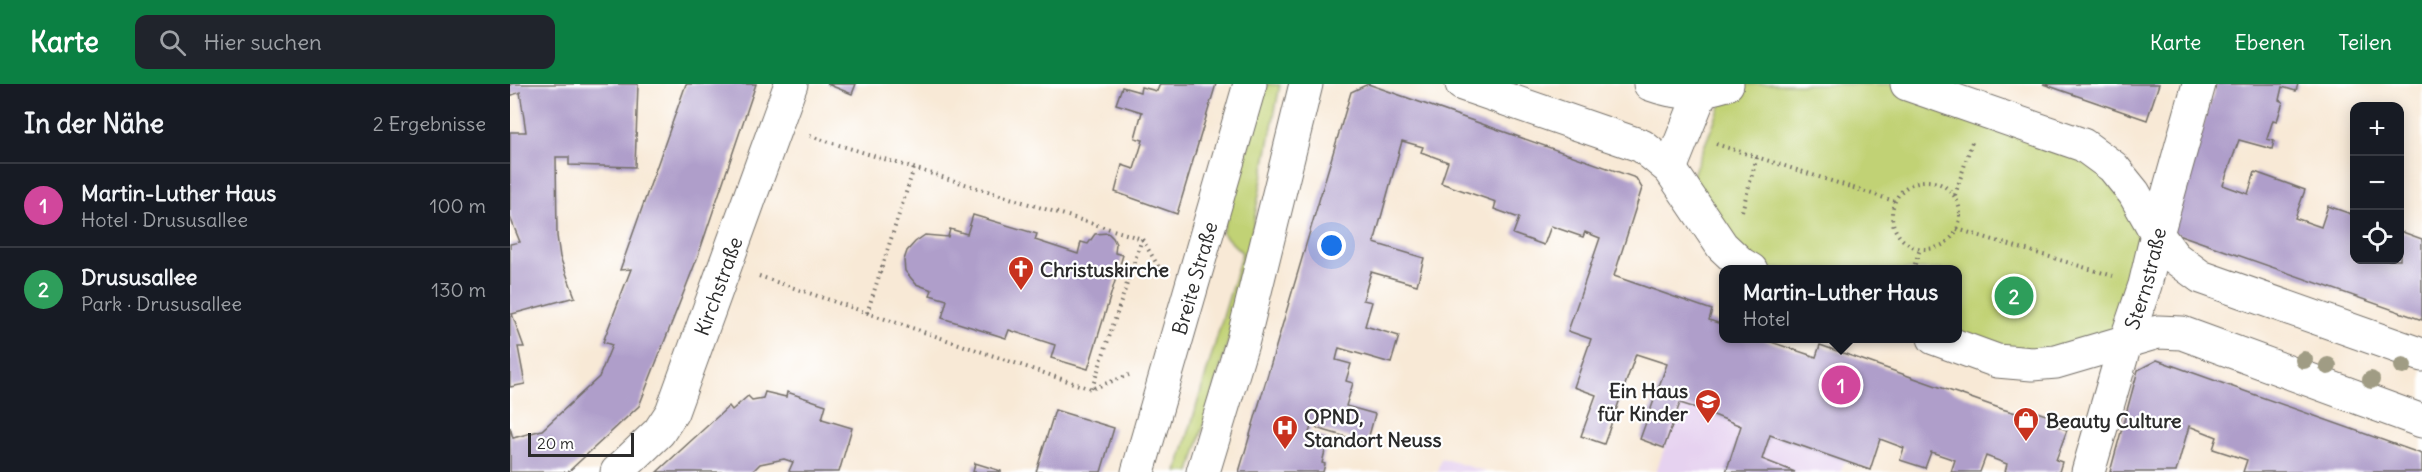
<!DOCTYPE html>
<html lang="de">
<meta charset="utf-8">
<style>
:root{--surface:#171b24;--page:#20242c;--text:#f1f3f6;--muted:#9ea1a6;--line:#363941;--accent:#0b8043}
body{margin:0;font-family:Delius,sans-serif;background:var(--page);color:var(--text)}
.controls{position:absolute;right:18px;top:18px;display:grid;overflow:hidden;border-radius:12px;box-shadow:0 3px 15px #0003}
.controls button{width:54px;height:54px;display:grid;place-items:center;padding:0;border:0;border-bottom:2px solid var(--line);background:var(--surface);color:var(--text);font:30px sans-serif}
.scale{position:absolute;left:18px;bottom:15px;width:106px;box-sizing:border-box;padding-left:6px;border:3px solid #2b2b2b;border-top:0;font-size:16px;line-height:21px;white-space:nowrap;color:#2b2b2b;-webkit-text-stroke:4px #fff;paint-order:stroke}
.you{position:absolute;left:822px;top:162px;width:21px;height:21px;margin:-15px;border:4px solid #fff;border-radius:50%;background:#1a73e8;box-shadow:0 0 0 9px #1a73e833}
.badge{display:grid;place-items:center;width:39px;height:39px;border-radius:50%;background:var(--accent);color:#fff;font-size:20px;font-weight:700}
.pin{position:absolute;translate:-50% -50%;border:3px solid #fff;box-shadow:0 2px 6px #0006}
.popup{position:absolute;left:1209px;top:181px;width:243px;height:78px;box-sizing:border-box;display:grid;place-content:center;border-radius:12px;background:var(--surface);filter:drop-shadow(0 2px 4px #0005);font-size:20px;white-space:nowrap;color:var(--muted)}
.popup b{font-size:22px;color:var(--text)}
.popup::after{content:'';position:absolute;left:50%;top:100%;margin-left:-12px;border:12px solid transparent;border-top-color:var(--surface)}
.list{margin:0;padding:0;list-style:none}
h2{display:flex;justify-content:space-between;align-items:center;height:78px;margin:0;padding:0 24px;font-size:26px}
h2 small{font-size:20px;font-weight:400;color:var(--muted)}
.list li{display:grid;grid-template-columns:39px 1fr auto;gap:18px;align-items:center;box-sizing:border-box;height:84px;padding:0 24px;border-top:2px solid var(--line)}
.list b{display:block;font-size:22px;white-space:nowrap}
.list p{margin:0;font-size:20px;white-space:nowrap;color:var(--muted)}
.list em{font-size:20px;font-style:normal;color:var(--muted)}
.icon{flex:none;width:33px;height:33px;fill:none;stroke:currentColor;stroke-width:2;stroke-linecap:round;stroke-linejoin:round}
.map{position:relative;flex:none;width:1912px;height:388px;overflow:hidden}
header{display:flex;align-items:center;gap:36px;box-sizing:border-box;height:84px;padding:0 30px;background:var(--accent);color:#fff}
header strong{font-size:28px}
nav{display:flex;gap:33px;margin-inline-start:auto;font-size:21px}
.search{width:420px;height:54px;background:var(--page);display:flex;align-items:center;gap:15px;box-sizing:border-box;padding:0 21px;border-radius:12px;color:var(--muted);font-size:22px}
main{display:flex}
aside{flex:1;background:var(--surface)}
.map>svg:first-child{display:block}
.built{fill:#e6d2f0}
.green{fill:#c1d275;stroke:#767e50;stroke-width:1.5}
.building{fill:#af9eca}
.lines{fill:none;stroke-linecap:round;stroke-linejoin:round}
.minor-casing{stroke:#736e67;stroke-width:35}
.path{stroke:#736e67;stroke-width:4;stroke-dasharray:1.5 4.5;stroke-linecap:butt}
.minor{stroke:#fff;stroke-width:33}
.tree{fill:#a09c84}
.labels{text-anchor:middle;dominant-baseline:central;stroke-width:4.5;stroke-linejoin:round;paint-order:stroke}
.poi-label{font-size:20px;font-weight:bold;fill:#2b2b2b;stroke:#fff;text-anchor:start}
.street-label{font-size:20px;fill:#2b2b2b;stroke:#fff}
</style>
<header>
<strong>Karte</strong>
<div class="search"><svg class="icon" aria-label="search" viewBox="0 0 24 24"><circle cx="10" cy="10" r="6"/><path d="M15 15l6 6"/></svg>Hier suchen</div>
<nav><a>Karte</a><a>Ebenen</a><a>Teilen</a></nav>
</header>
<main>
<aside>
<h2>In der Nähe<small>2 Ergebnisse</small></h2>
<ul class="list">
<li><span class="badge" style="background:#d1479c">1</span><div><b>Martin-Luther Haus</b><p>Hotel · Drususallee</p></div><em>100 m</em></li>
<li><span class="badge" style="background:#2e9e5b">2</span><div><b>Drususallee</b><p>Park · Drususallee</p></div><em>130 m</em></li>
</ul>
</aside>
<div class="map">
<svg width="1912" height="388" viewBox="0 0 1912 388">
<rect width="100%" height="100%" fill="#fff"/>
<filter id="ink" filterUnits="userSpaceOnUse"><feTurbulence type="fractalNoise" baseFrequency=".0167" numOctaves="2"/><feDisplacementMap in="SourceGraphic" scale="12" xChannelSelector="R" yChannelSelector="G"/><feConvolveMatrix kernelMatrix="1 2 1 2 8 2 1 2 1" color-interpolation-filters="sRGB"/></filter>
<filter id="wash" filterUnits="userSpaceOnUse"><feTurbulence type="fractalNoise" baseFrequency=".008" numOctaves="4" result="noise"/><feDisplacementMap in="SourceGraphic" scale="24" xChannelSelector="R" yChannelSelector="G"/><feGaussianBlur stdDeviation="1.35" result="paint"/><feColorMatrix in="noise" values="0 0 0 0 0 0 0 0 0 0 0 0 0 0 0 0 0 1.4 0 .05"/><feComposite in="paint" operator="in"/></filter>
<g filter="url(#wash)">
<rect width="100%" height="100%" fill="#f8e9d6"/>
<g class="built">
<polygon points="1170,319 1335,377 1330,388 1146,388"/>
<polygon points="931,374 977,388 927,388"/>
</g>
<g class="green">
<polygon points="757,0 770,1 726,231 680,388 667,388 732,169 712,149"/>
<polygon points="1226,0 1387,0 1572,63 1638,150 1609,251 1543,275 1448,254 1448,186 1248,185 1178,103 1218,3"/>
</g>
<g id="blocks">
<g class="building">
<polygon points="0,0 128,0 125,83 59,81 59,73 46,73 47,152 50,173 65,213 2,230 14,263 8,263 15,300 0,303 0,160 10,158 0,133 0,48 16,48 10,8 0,12"/>
<polygon points="176,0 246,0 188,172 129,322 58,388 0,388 0,343 3,354 32,346 89,293 102,261 93,258 121,185 110,186"/>
<polygon points="317,0 346,0 342,10"/>
<polygon points="650,0 706,0 667,130 605,108 612,81 624,85 633,56 625,54 632,28 606,20 612,3 630,8 631,3 647,7"/>
<polygon points="858,0 1126,94 1132,104 1104,192 1202,226 1199,236 1214,241 1214,255 1252,255 1306,273 1310,261 1492,325 1513,331 1515,324 1539,332 1537,338 1557,346 1546,376 1552,378 1549,388 1495,388 1497,380 1476,372 1470,388 1441,388 1445,376 1421,368 1415,384 1390,376 1394,364 1370,355 1360,386 1260,351 1252,375 1285,388 1216,388 1231,342 1189,325 1170,319 1154,364 1130,355 1157,280 1126,270 1094,360 1071,352 1086,311 1064,303 1081,255 1058,247 1090,154 1075,148 1073,153 1041,142 1034,161 1003,150 1009,134 984,125 986,118 931,99 938,78 911,68 913,63 892,57 864,159 914,174 907,201 861,188 853,216 862,218 855,242 889,252 881,279 829,264 826,276 841,280 836,297 843,299 836,322 865,330 857,359 806,344 807,341 802,339 799,349 818,355 812,379 815,380 813,388 729,388 841,8"/>
<polygon points="1533,0 1649,0 1637,36"/>
<polygon points="1706,0 1788,0 1786,7 1772,3 1769,16 1773,18 1767,37 1763,36 1757,55 1764,57 1762,65 1729,56 1713,101 1738,110 1745,88 1795,106 1785,134 1811,143 1818,122 1844,131 1843,149 1844,176 1890,176 1890,147 1912,155 1912,236 1659,147"/>
<polygon points="463,131 527,150 525,156 568,170 571,158 578,160 585,150 598,149 603,154 606,160 605,169 613,171 578,285 541,274 545,261 499,246 496,254 432,234 437,216 420,211 422,206 406,200 395,187 394,176 397,167 405,158 415,151 438,153 440,145 457,150"/>
<polygon points="1647,276 1912,370 1912,388 1733,388 1737,376 1703,365 1707,353 1679,342 1666,388 1600,388 1628,286"/>
<polygon points="255,308 276,313 277,308 316,321 312,335 342,344 329,388 281,388 279,387 283,378 274,375 250,380 242,388 147,388 219,322 222,326 238,312 242,316 253,314"/>
<polygon points="545,326 604,344 591,388 526,388"/>
<polygon points="465,379 491,387 491,388 463,388"/>
</g>
</g>
</g>
<g filter="url(#ink)">
<use href="#blocks" fill-opacity="0" stroke="#736e67" stroke-width="1.5"/>
<g class="lines">
<defs>
<g id="minor">
<polyline points="952,0 1132,62 1160,85 1212,162 1231,180 1241,186"/>
<path d="M1140,0C1170,11 1187,9 1217,0"/>
<polyline points="1397,0 1573,61 1603,83 1624,109 1647,150 1664,173 1691,193 1912,271"/>
<polyline points="1160,85 1191,8"/>
<polyline points="1424,254 1487,277 1522,280 1546,278 1648,248 1672,249 1912,337"/>
<path id="s1" d="M107,388L149,348L162,328L281,0"/>
<path id="s2" d="M628,388L740,0"/>
<polyline points="693,388 733,256 796,0"/>
<path id="s3" d="M1578,388L1616,257L1635,201L1647,150L1689,0"/>
</g>
</defs>
<use href="#minor" class="minor-casing"/>
<g class="path">
<polyline points="300,52 632,155 650,185"/>
<polyline points="1206,60 1384,117"/>
<circle cx="1416" cy="131" r="34"/>
<polyline points="1445,111 1462,58"/>
<polyline points="1232,127 1247,73"/>
<polyline points="1447,145 1603,192"/>
<polyline points="1403,186 1410,165"/>
<polyline points="249,192 581,305 619,291"/>
<polyline points="357,229 404,84"/>
<polyline points="582,304 632,155"/>
</g>
<use href="#minor" class="minor"/>
</g>
<g class="tree">
<circle cx="1794" cy="276" r="9"/>
<circle cx="1818" cy="282" r="9"/>
<circle cx="1893" cy="282" r="9"/>
<circle cx="1861" cy="296" r="9"/>
</g>
</g>
<defs>
<symbol id="church-pin" viewBox="-11 -11 22 30"><path d="M0 17L-7.5 6A9.5 9.5 0 1 1 7.5 6Z" fill="#c8321e" stroke="#fff"/><path d="M-1.2-6h2.4v3.5h3.3v2.4h-3.3V6h-2.4V-.1h-3.3v-2.4h3.3Z" fill="#fff"/></symbol>
<symbol id="school-pin" viewBox="-11 -11 22 30"><path d="M0 17L-7.5 6A9.5 9.5 0 1 1 7.5 6Z" fill="#c8321e" stroke="#fff"/><path d="M0-5L7-2L0 1L-7-2ZM-4 1L0 2.5L4 1V4Q0 6-4 4Z" fill="#fff"/></symbol>
<symbol id="shop-pin" viewBox="-11 -11 22 30"><path d="M0 17L-7.5 6A9.5 9.5 0 1 1 7.5 6Z" fill="#c8321e" stroke="#fff"/><path d="M-5-2.5h2.3a2.7 3.5 0 0 1 5.4 0H5L5.5 6h-11ZM-1.5-2.5h3a1.5 2.3 0 0 0-3 0Z" fill="#fff"/></symbol>
<symbol id="hospital-pin" viewBox="-11 -11 22 30"><path d="M0 17L-7.5 6A9.5 9.5 0 1 1 7.5 6Z" fill="#c8321e" stroke="#fff"/><path d="M-5-5h3v3.5h4V-5h3V5h-3V1.5h-4V5h-3Z" fill="#fff"/></symbol>
</defs>
<g fill-rule="evenodd">
<use href="#church-pin" x="496" y="170" width="30" height="40"/>
<use href="#school-pin" x="1183" y="303" width="30" height="40"/>
<use href="#shop-pin" x="1501" y="321" width="30" height="40"/>
<use href="#hospital-pin" x="760" y="329" width="30" height="40"/>
</g>
<g class="labels">
<g class="poi-label">
<text x="530" y="185">Christuskirche</text>
<text x="1178" y="306" text-anchor="end">Ein Haus<tspan x="1178" dy="23">für Kinder</tspan></text>
<text x="794" y="332">OPND,<tspan x="794" dy="23">Standort Neuss</tspan></text>
<text x="1536" y="336">Beauty Culture</text>
</g>
<g class="street-label">
<text stroke="none"><textPath href="#s2" startOffset="202">Breite Straße</textPath></text>
<text stroke="none"><textPath href="#s3" startOffset="202">Sternstraße</textPath></text>
<text stroke="none"><textPath href="#s1" startOffset="216">Kirchstraße</textPath></text>
</g>
</g>
</svg>
<div class="controls">
<button>+</button>
<button>−</button>
<button><svg class="icon" aria-label="locate" viewBox="0 0 24 24"><circle cx="12" cy="12" r="6"/><path d="M12 2v4M12 18v4M2 12h4M18 12h4"/></svg></button>
</div>
<div class="scale">20 m</div>
<div class="you"></div>
<div class="pin badge" style="left:1331px;top:301px;background:#d1479c">1</div>
<div class="popup"><b>Martin-Luther Haus</b>Hotel</div>
<div class="pin badge" style="left:1504px;top:212px;background:#2e9e5b">2</div>
</div>
</main>
